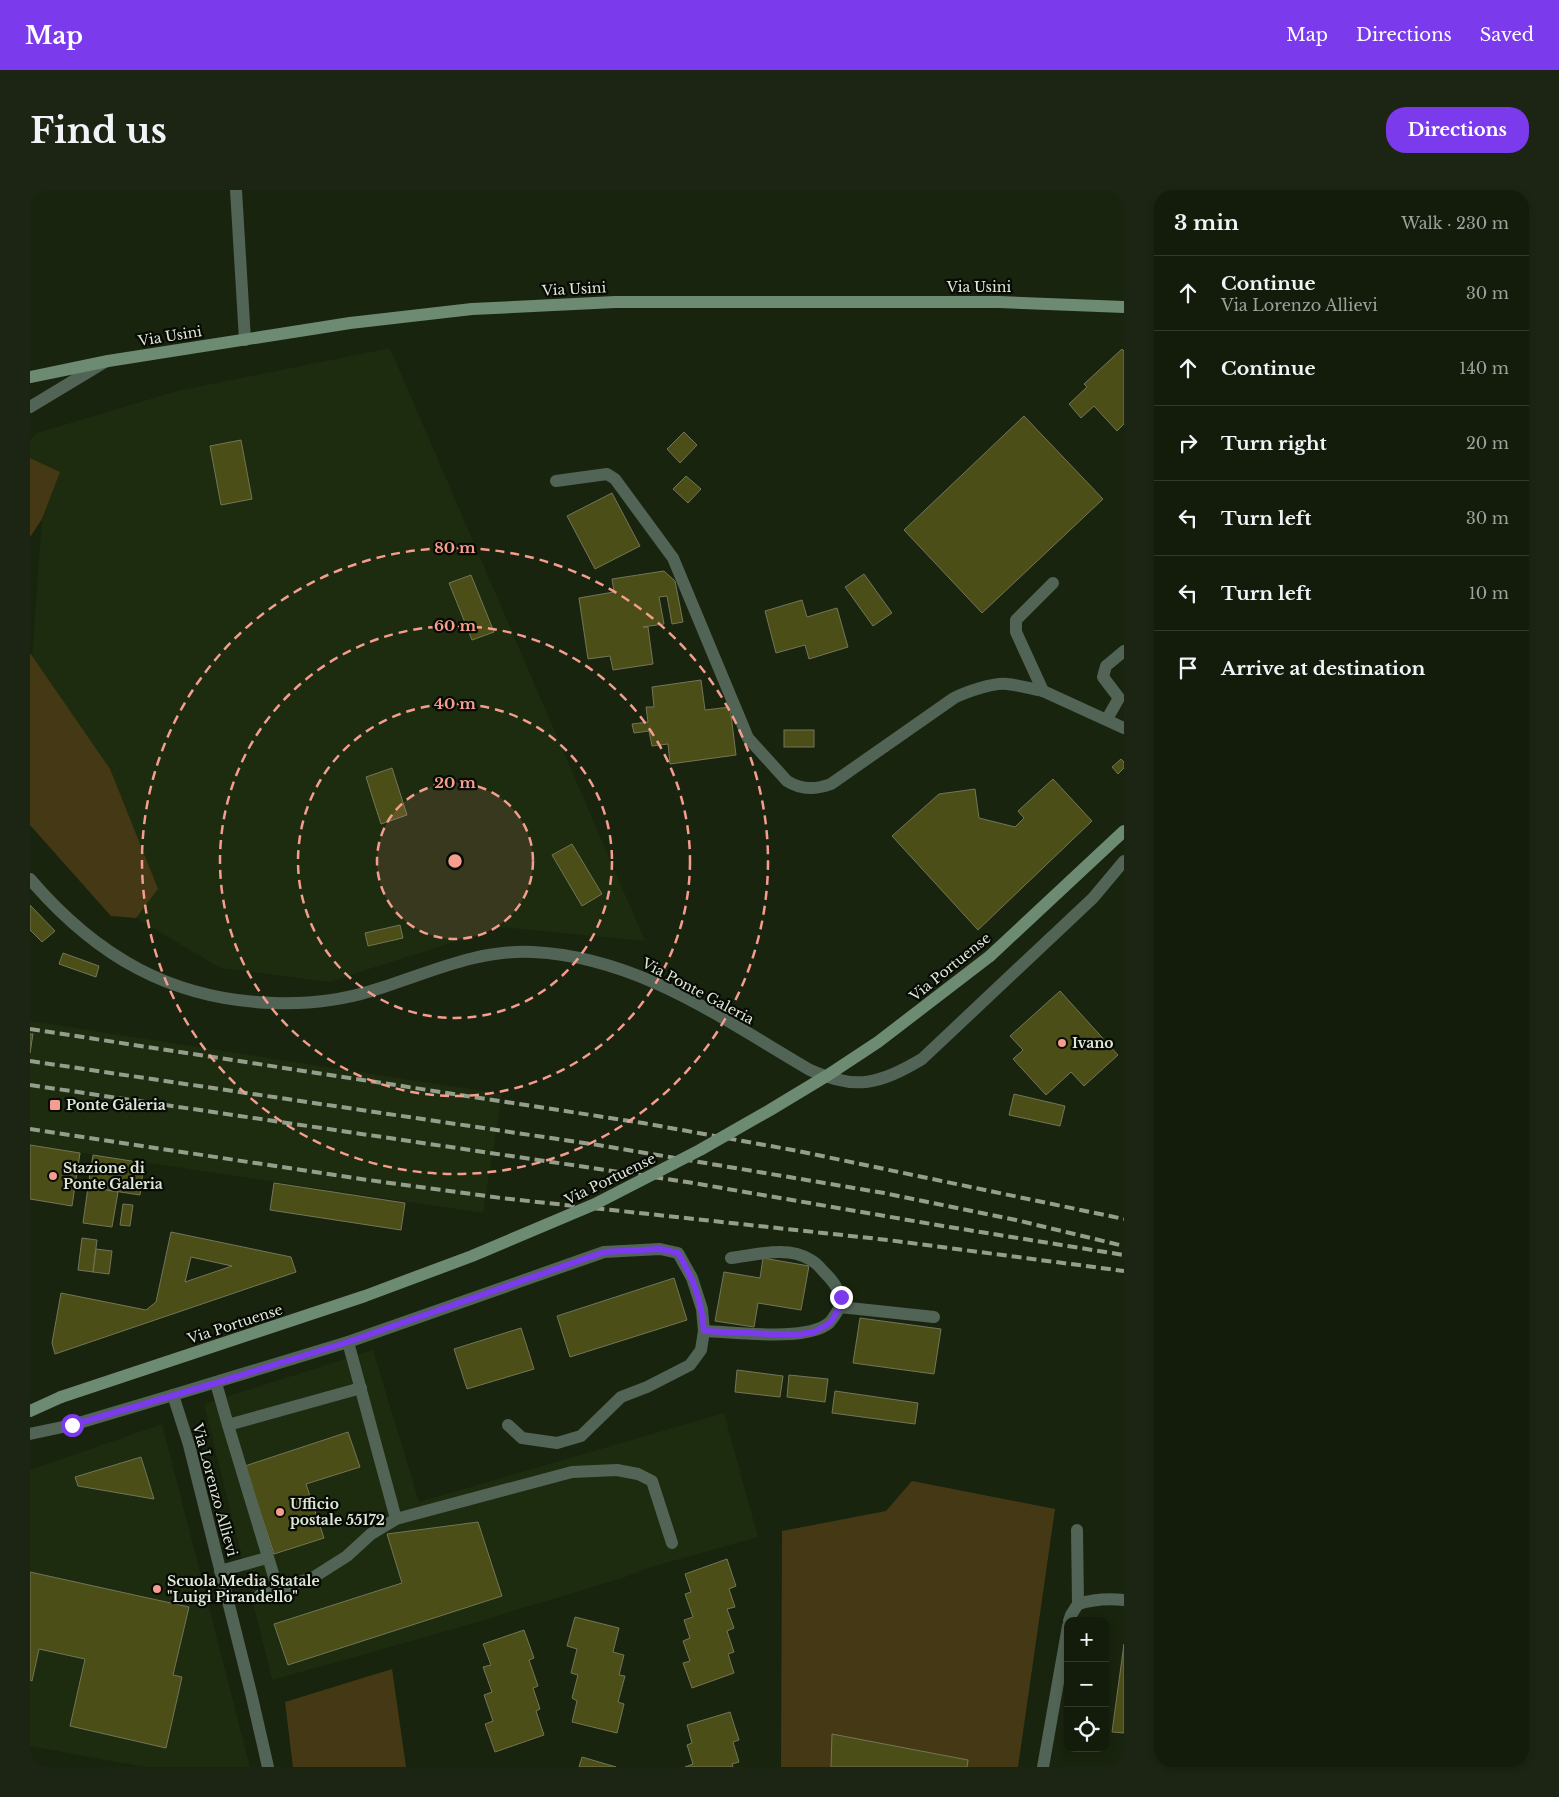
<!DOCTYPE html>
<meta charset="utf-8">
<style>
:root{--surface:#131b0a;--page:#1c2413;--text:#f1f3f6;--muted:#9da19c;--line:#32392b;--accent:#7c3aed}
body{margin:0;font-family:"Libre Baskerville",serif;background:var(--page);color:var(--text)}
.controls{position:absolute;right:15px;bottom:15px;display:grid;overflow:hidden;border-radius:10px;box-shadow:0 2px 8px #0003}
.controls button{width:45px;height:45px;display:grid;place-items:center;padding:0;border:0;border-bottom:1px solid var(--line);background:var(--surface);color:var(--text);font:25px sans-serif}
.stop{position:absolute;width:15px;height:15px;margin:-11px;border:4px solid #7c3aed;border-radius:50%;background:#fff}
.stop.end{background:#7c3aed;border-color:#fff;box-shadow:0 1px 5px #0008}
.list{margin:0;padding:0;list-style:none}
h2{display:flex;justify-content:space-between;align-items:center;height:65px;margin:0;padding:0 20px;font-size:21px}
h2 small{font-size:16px;font-weight:400;color:var(--muted)}
.list li{display:grid;grid-template-columns:32px 1fr auto;gap:15px;align-items:center;box-sizing:border-box;height:75px;padding:0 20px;border-top:1px solid var(--line)}
.list b{display:block;font-size:19px;white-space:nowrap}
.list p{margin:0;font-size:16px;white-space:nowrap;color:var(--muted)}
.list em{font-size:16px;font-style:normal;color:var(--muted)}
.icon{flex:none;width:28px;height:28px;fill:none;stroke:currentColor;stroke-width:2;stroke-linecap:round;stroke-linejoin:round}
.map{position:relative;flex:none;width:1094px;height:1577px;overflow:hidden;border-radius:20px}
header{display:flex;align-items:center;gap:30px;box-sizing:border-box;height:70px;padding:0 25px;background:var(--accent);color:#fff}
header strong{font-size:24px}
nav{display:flex;gap:28px;margin-inline-start:auto;font-size:18px}
.intro{display:flex;align-items:center;justify-content:space-between;box-sizing:border-box;height:120px;padding:0 30px}
h1{margin:0;font-size:35px}
.button{padding:12px 22px;border-radius:20px;background:var(--accent);color:#fff;font-size:18px;font-weight:700}
main{display:flex;gap:30px;padding:0 30px}
aside{flex:1;background:var(--surface);border-radius:20px;box-shadow:0 2px 8px #0003}
.map>svg:first-child{display:block}
.built{fill:#1d2b0f;fill-rule:evenodd}
.green{fill:#453915}
.building{fill:#4c4e17;stroke:#737559;fill-rule:evenodd}
.lines{fill:none;stroke-linecap:round;stroke-linejoin:round}
.lane{stroke:#516455;stroke-width:12}
.street{stroke:#516455;stroke-width:12}
.secondary{stroke:#6c8b72;stroke-width:12}
.rail{stroke:#959e8d;stroke-width:4;stroke-dasharray:10 5;stroke-linecap:butt}
.secondary-bridge{stroke:#6c8b72;stroke-width:12}
.route{stroke:#7c3aed;stroke-width:6}
.ring{fill:none;stroke:#f59d8e;stroke-width:2.5;stroke-dasharray:9 6}
.poi-dot{fill:#f59d8e;stroke:#070b04;stroke-width:2}
.labels{text-anchor:middle;dominant-baseline:central;stroke-width:4.5;stroke-linejoin:round;paint-order:stroke}
.street-label{font-size:14px;fill:#dfe7d9;stroke:#070b04}
.poi-label{font-size:14px;font-weight:bold;fill:#dfe7d9;stroke:#070b04;text-anchor:start}
.centre{fill:#f59d8e;stroke:#070b04;stroke-width:2.5}
.ring-label{font-size:15px;text-anchor:middle;font-weight:bold;fill:#f59d8e;stroke:#070b04;stroke-width:4.5;stroke-linejoin:round;paint-order:stroke}
</style>
<header>
<strong>Map</strong>
<nav><a>Map</a><a>Directions</a><a>Saved</a></nav>
</header>
<div class="intro"><h1>Find us</h1><a class="button">Directions</a></div>
<main>
<div class="map">
<svg width="1094" height="1577" viewBox="0 0 1094 1577">
<rect width="100%" height="100%" fill="#19240e"/>
<g class="built">
<polygon points="360,158 615,751 470,737 299,792 190,778 106,728 128,699 2,467 12,329 30,282 0,268 0,250 7,243 147,201"/>
<polygon points="0,831 472,904 453,1023 51,963 42,1016 0,1009"/>
<polygon points="343,1160 389,1312 694,1223 728,1347 618,1378 593,1388 410,1443 242,1490 174,1214"/>
<path d="M132,1234L220,1577H114L0,1556V1490L1,1491L9,1459L55,1469L40,1536L136,1557L152,1488L143,1485L159,1417L0,1382V1280ZM111,1267L124,1309L48,1296L45,1287Z"/>
</g>
<g class="green">
<polygon points="0,268 30,282 12,329 0,347"/>
<polygon points="0,463 80,579 128,699 106,728 81,726 0,635"/>
<polygon points="882,1291 1025,1319 988,1577 751,1577 752,1341 856,1321"/>
<polygon points="362,1479 376,1577 263,1577 255,1512"/>
</g>
<g class="building">
<polygon points="1092,159 1094,161 1094,234 1087,241 1064,216 1051,228 1039,214 1057,197 1054,194"/>
<polygon points="994,226 1073,309 952,423 874,340"/>
<polygon points="654,242 667,255 650,273 637,259"/>
<polygon points="211,250 222,309 191,315 180,256"/>
<polygon points="656,286 671,299 658,313 643,299"/>
<polygon points="582,303 610,356 565,379 537,326"/>
<polygon points="634,381 645,391 653,432 642,434 637,406 629,407 634,434 613,437 618,437 623,474 583,480 580,466 558,469 549,408 584,402 582,389"/>
<polygon points="834,384 862,423 843,436 815,397"/>
<polygon points="441,385 464,442 442,450 419,393"/>
<polygon points="772,410 777,427 807,418 818,457 779,469 775,455 746,463 735,421"/>
<polygon points="671,490 675,520 700,517 706,565 640,574 638,554 622,556 619,541 604,543 602,534 618,532 616,517 624,517 622,497"/>
<rect x="754" y="540" width="30" height="17"/>
<polygon points="1091,569 1094,572 1094,578 1088,584 1082,577"/>
<polygon points="362,578 377,625 351,634 336,587"/>
<polygon points="1023,589 1062,631 948,740 862,646 909,604 945,599 949,628 985,637 994,628 988,621"/>
<polygon points="542,654 572,704 552,716 522,665"/>
<polygon points="0,715 25,741 12,752 0,740"/>
<polygon points="370,735 373,748 338,756 335,743"/>
<polygon points="33,763 69,776 66,787 29,774"/>
<polygon points="1030,801 1088,865 1054,896 1041,882 1016,905 983,869 993,860 980,846"/>
<polygon points="0,844 3,844 0,863"/>
<polygon points="984,904 1035,916 1030,936 979,925"/>
<polygon points="0,955 50,963 42,1016 0,1009"/>
<polygon points="63,965 114,973 110,1005 58,997"/>
<polygon points="244,993 375,1013 371,1040 240,1020"/>
<polygon points="58,997 88,1002 82,1037 53,1033"/>
<polygon points="93,1014 103,1015 100,1036 90,1035"/>
<path d="M141,1042L261,1067L266,1082L25,1164L22,1153L31,1103L116,1120L126,1112ZM161,1067L202,1076L155,1092Z"/>
<polygon points="52,1048 67,1050 63,1082 48,1080"/>
<polygon points="66,1059 82,1061 79,1084 63,1082"/>
<polygon points="733,1068 779,1076 771,1120 728,1113 724,1137 685,1131 694,1082 730,1088"/>
<polygon points="644,1088 657,1130 540,1167 527,1126"/>
<polygon points="830,1128 911,1139 904,1184 823,1173"/>
<polygon points="491,1138 504,1179 437,1199 424,1159"/>
<polygon points="707,1180 753,1186 750,1207 705,1202"/>
<polygon points="759,1185 798,1189 795,1212 757,1207"/>
<polygon points="805,1201 888,1213 885,1234 802,1223"/>
<polygon points="318,1242 330,1277 276,1294 294,1348 244,1364 215,1276"/>
<polygon points="111,1267 124,1309 48,1296 45,1287"/>
<polygon points="448,1332 472,1406 258,1475 244,1434 372,1393 357,1344"/>
<polygon points="697,1369 706,1396 699,1399 705,1417 697,1419 704,1438 697,1441 704,1462 698,1464 704,1483 662,1498 653,1473 660,1471 653,1451 660,1448 654,1430 663,1427 655,1404 661,1402 655,1384"/>
<polygon points="0,1382 159,1417 143,1485 152,1487 136,1558 40,1536 55,1469 9,1459 2,1491 0,1490"/>
<polygon points="545,1427 589,1438 583,1462 594,1465 589,1485 595,1486 588,1512 594,1514 587,1543 542,1532 547,1511 542,1508 548,1485 541,1483 547,1459 537,1456"/>
<polygon points="494,1440 504,1468 499,1470 508,1496 503,1498 510,1519 506,1521 514,1545 465,1562 455,1534 463,1531 454,1505 462,1502 453,1477 461,1475 453,1454"/>
<polygon points="1094,1454 1094,1543 1082,1542"/>
<polygon points="700,1522 709,1550 703,1552 709,1572 702,1574 703,1577 655,1577 663,1574 657,1555 662,1553 657,1535"/>
<polygon points="802,1544 938,1570 937,1577 801,1577"/>
<polygon points="552,1567 586,1577 549,1577"/>
</g>
<g class="lines">
<g class="lane">
<path d="M526,291L577,284L585,289L643,368L718,548L757,591C771,600 785,600 801,594L924,508C936,502 964,492 977,494C989,495 1001,499 1013,501"/>
<polyline points="1013,501 986,442 986,430 1023,393"/>
<polyline points="1077,529 1089,508 1073,487 1076,476 1094,461"/>
<path d="M701,1068C727,1065 757,1055 781,1070C787,1073 791,1079 795,1083C806,1094 811,1102 810,1117"/>
<path d="M674,1141C705,1142 776,1152 799,1133C803,1129 807,1122 810,1117L904,1127"/>
<polyline points="318,1152 366,1329 542,1282 587,1280 608,1284 622,1291 642,1353"/>
<polyline points="186,1193 198,1235 331,1198"/>
<polyline points="143,1205 318,1152 574,1062 630,1059 648,1063 662,1088 672,1119 674,1141 671,1160 660,1175 617,1197 591,1207 551,1246 527,1253 492,1248 478,1235"/>
<polyline points="198,1235 248,1400"/>
<polyline points="190,1381 237,1368"/>
<polyline points="230,1405 248,1400 284,1387 317,1366 341,1344 366,1329"/>
</g>
<g class="street">
<polyline points="206,0 215,150"/>
<polyline points="0,217 73,173"/>
<polyline points="1013,501 1094,538"/>
<path d="M0,689C66,766 141,810 244,813C277,814 309,811 341,801C395,785 445,759 503,762C608,767 691,828 780,880C826,901 850,894 892,869L1063,708L1094,671"/>
<polyline points="0,1244 42,1235 143,1205 159,1255 221,1503 238,1577"/>
<path d="M1048,1414C1064,1409 1077,1408 1094,1410"/>
<polyline points="1039,1431 1041,1425 1048,1414 1047,1340"/>
<polyline points="1013,1577 1038,1436"/>
</g>
<g class="secondary">
<polyline points="0,187 78,171 320,133 442,119 585,112 969,112 1094,117"/>
<polyline points="960,766 1094,641"/>
<polyline points="0,1221 31,1207"/>
</g>
<g class="rail">
<polyline points="0,839 613,933 768,961 1094,1029"/>
<polyline points="0,871 568,955 854,1003 986,1030 1094,1056"/>
<polyline points="0,895 657,992 913,1036 1094,1065"/>
<polyline points="0,939 331,989 471,1008 858,1050 1094,1081"/>
</g>
<polyline class="secondary-bridge" points="31,1207 335,1106 442,1066 565,1014 670,960 740,920 798,885 848,852 960,766"/>
</g>
<g class="lines">
<path class="route" d="M42,1235L186,1193L318,1152L574,1062L630,1059L648,1063C664,1090 671,1109 674,1141L764,1145L784,1142L800,1133L810,1117L811,1107"/>
</g>
<circle cx="425" cy="671" r="78" fill="#f59d8e" fill-opacity=".12"/>
<g class="ring">
<circle cx="425" cy="671" r="78"/>
<circle cx="425" cy="671" r="157"/>
<circle cx="425" cy="671" r="235"/>
<circle cx="425" cy="671" r="313"/>
</g>
<g class="poi-dot">
<circle cx="1032" cy="853" r="5"/>
<rect x="19" y="909" width="12" height="12" rx="2.5"/>
<circle cx="23" cy="986" r="5"/>
<circle cx="250" cy="1322" r="5"/>
<circle cx="127" cy="1399" r="5"/>
</g>
<g class="labels">
<g class="street-label">
<text x="949" y="97">Via Usini</text>
<text transform="translate(544 99) rotate(-3)">Via Usini</text>
<text transform="translate(140 146) rotate(-9)">Via Usini</text>
<text transform="translate(920 777) rotate(-39)">Via Portuense</text>
<text transform="translate(668 801) rotate(28)">Via Ponte Galeria</text>
<text transform="translate(580 989) rotate(-26)">Via Portuense</text>
<text transform="translate(205 1134) rotate(-18)">Via Portuense</text>
<text transform="translate(185 1300) rotate(75)">Via Lorenzo Allievi</text>
</g>
<g class="poi-label">
<text x="1042" y="853">Ivano</text>
<text x="36" y="915">Ponte Galeria</text>
<text x="33" y="978">Stazione di<tspan x="33" dy="16">Ponte Galeria</tspan></text>
<text x="260" y="1314">Ufficio<tspan x="260" dy="16">postale 55172</tspan></text>
<text x="137" y="1391">Scuola Media Statale<tspan x="137" dy="16">"Luigi Pirandello"</tspan></text>
</g>
</g>
<circle cx="425" cy="671" r="8" class="centre"/>
<g class="ring-label">
<text x="425" y="363">80 m</text>
<text x="425" y="441">60 m</text>
<text x="425" y="519">40 m</text>
<text x="425" y="598">20 m</text>
</g>
</svg>
<div class="controls">
<button>+</button>
<button>−</button>
<button><svg class="icon" aria-label="locate" viewBox="0 0 24 24"><circle cx="12" cy="12" r="6"/><path d="M12 2v4M12 18v4M2 12h4M18 12h4"/></svg></button>
</div>
<div class="stop" style="left:42px;top:1235px"></div>
<div class="stop end" style="left:811px;top:1107px"></div>
</div>
<aside>
<h2>3 min<small>Walk · 230 m</small></h2>
<ul class="list">
<li><svg class="icon" aria-label="ahead" viewBox="0 0 24 24"><path d="M12 20V5M6 11l6-6 6 6"/></svg><div><b>Continue</b><p>Via Lorenzo Allievi</p></div><em>30 m</em></li>
<li><svg class="icon" aria-label="ahead" viewBox="0 0 24 24"><path d="M12 20V5M6 11l6-6 6 6"/></svg><div><b>Continue</b></div><em>140 m</em></li>
<li><svg class="icon" aria-label="right" viewBox="0 0 24 24"><path d="M7 20v-9h11M14 6l5 5-5 5"/></svg><div><b>Turn right</b></div><em>20 m</em></li>
<li><svg class="icon" aria-label="left" viewBox="0 0 24 24"><path d="M17 20v-9H6M10 6l-5 5 5 5"/></svg><div><b>Turn left</b></div><em>30 m</em></li>
<li><svg class="icon" aria-label="left" viewBox="0 0 24 24"><path d="M17 20v-9H6M10 6l-5 5 5 5"/></svg><div><b>Turn left</b></div><em>10 m</em></li>
<li><svg class="icon" aria-label="arrive" viewBox="0 0 24 24"><path d="M6 21V4h12l-3 4 3 4H6"/></svg><div><b>Arrive at destination</b></div></li>
</ul>
</aside>
</main>
